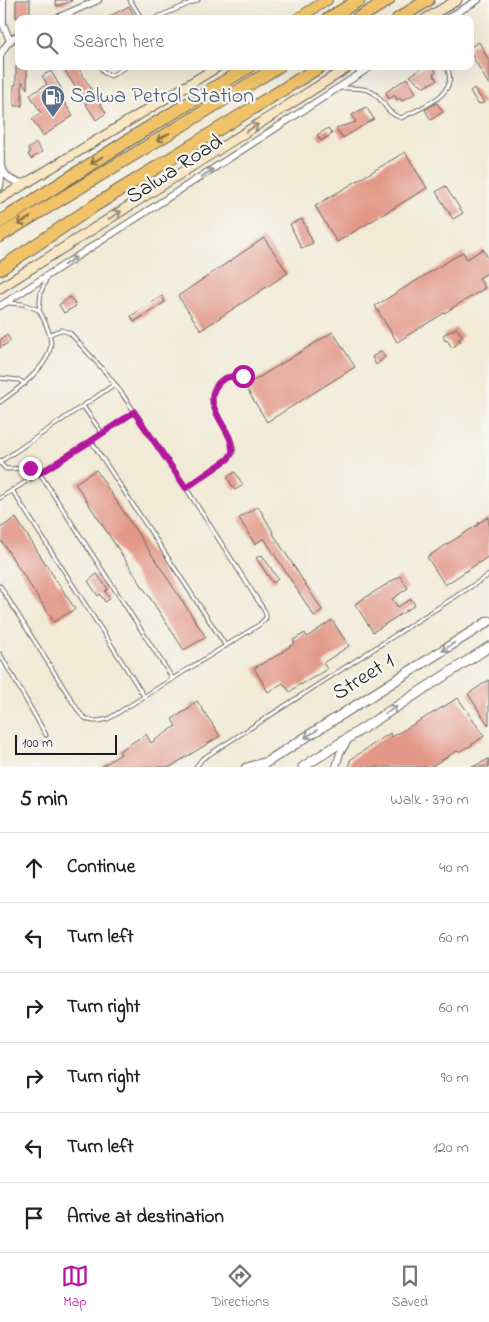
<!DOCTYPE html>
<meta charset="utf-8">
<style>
:root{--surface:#fff;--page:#f2f2f2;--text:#222;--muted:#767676;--line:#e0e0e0;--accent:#b5179e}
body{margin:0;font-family:"Indie Flower",sans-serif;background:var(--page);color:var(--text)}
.scale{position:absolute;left:15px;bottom:12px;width:102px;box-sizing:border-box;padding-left:5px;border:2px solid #1c1c1c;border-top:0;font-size:14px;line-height:18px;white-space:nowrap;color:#1c1c1c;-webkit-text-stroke:4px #f6f6f2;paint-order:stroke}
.stop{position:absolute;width:15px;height:15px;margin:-11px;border:4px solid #b5179e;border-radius:50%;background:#fff}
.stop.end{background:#b5179e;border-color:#fff;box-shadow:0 1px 5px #0008}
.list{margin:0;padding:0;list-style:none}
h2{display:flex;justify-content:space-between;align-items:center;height:65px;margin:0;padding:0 20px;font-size:21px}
h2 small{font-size:16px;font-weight:400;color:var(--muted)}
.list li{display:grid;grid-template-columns:32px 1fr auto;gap:15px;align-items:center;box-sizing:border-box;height:70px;padding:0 20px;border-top:1px solid var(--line)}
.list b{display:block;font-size:19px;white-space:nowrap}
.list em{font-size:16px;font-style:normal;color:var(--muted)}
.icon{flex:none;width:28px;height:28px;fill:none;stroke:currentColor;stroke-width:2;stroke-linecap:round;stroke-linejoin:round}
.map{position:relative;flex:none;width:489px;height:767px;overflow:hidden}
.search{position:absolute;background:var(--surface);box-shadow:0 5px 20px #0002;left:15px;right:15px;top:15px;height:55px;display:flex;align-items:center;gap:12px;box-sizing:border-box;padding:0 18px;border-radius:10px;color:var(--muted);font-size:19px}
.sheet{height:485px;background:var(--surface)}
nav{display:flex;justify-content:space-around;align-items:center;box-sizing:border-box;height:70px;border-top:1px solid var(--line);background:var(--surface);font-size:14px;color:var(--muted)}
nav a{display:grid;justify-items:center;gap:2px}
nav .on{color:var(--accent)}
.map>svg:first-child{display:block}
.building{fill:#e29787}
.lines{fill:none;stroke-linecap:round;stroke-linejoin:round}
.service-casing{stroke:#67645d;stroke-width:5}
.minor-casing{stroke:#67645d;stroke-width:8}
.tertiary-casing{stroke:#67645d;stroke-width:11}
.secondary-casing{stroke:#67645d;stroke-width:11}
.primary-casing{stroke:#67645d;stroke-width:12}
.motorway-casing{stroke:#67645d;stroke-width:14}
.service{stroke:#fff;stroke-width:3}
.minor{stroke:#fff;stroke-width:6}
.tertiary{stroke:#fff;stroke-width:9}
.secondary{stroke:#f9e7c3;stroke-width:9}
.primary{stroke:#f1c369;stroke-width:10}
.motorway{stroke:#f1c369;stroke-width:12}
.oneway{stroke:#968c78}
.oneway2{stroke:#867042}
.oneway3{stroke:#999}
.route{stroke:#b5179e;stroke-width:6}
.labels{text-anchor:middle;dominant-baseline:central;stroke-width:4.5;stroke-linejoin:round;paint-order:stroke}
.service-label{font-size:22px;fill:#4e5e75;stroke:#f6f6f2;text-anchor:start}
.street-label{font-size:22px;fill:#1c1c1c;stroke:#f6f6f2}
</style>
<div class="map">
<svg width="489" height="767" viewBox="0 0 489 767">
<rect width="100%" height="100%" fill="#f6f6f2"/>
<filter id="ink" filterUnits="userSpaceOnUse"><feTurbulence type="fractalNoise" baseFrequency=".02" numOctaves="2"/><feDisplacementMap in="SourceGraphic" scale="10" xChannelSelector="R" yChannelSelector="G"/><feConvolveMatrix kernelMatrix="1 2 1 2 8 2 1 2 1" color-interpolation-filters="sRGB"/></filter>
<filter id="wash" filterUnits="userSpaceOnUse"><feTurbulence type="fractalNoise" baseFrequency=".0096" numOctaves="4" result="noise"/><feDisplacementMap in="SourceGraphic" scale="20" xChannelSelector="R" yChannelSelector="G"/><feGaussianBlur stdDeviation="1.12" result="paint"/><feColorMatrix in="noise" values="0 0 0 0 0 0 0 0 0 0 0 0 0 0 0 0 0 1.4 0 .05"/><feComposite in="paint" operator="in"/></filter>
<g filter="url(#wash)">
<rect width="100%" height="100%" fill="#f1ead6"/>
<g id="blocks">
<g class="building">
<polygon points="16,0 30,0 30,13 16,18"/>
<polygon points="55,0 72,0 72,1 57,6"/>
<polygon points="129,6 136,19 105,19"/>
<polygon points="479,42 489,61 489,85 470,52 470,47"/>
<polygon points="16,66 27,66 27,89 22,81 22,106 14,106 14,85 16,85"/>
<polygon points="62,66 77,66 106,113 96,120"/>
<polygon points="424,66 433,66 436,72 433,74 437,80 424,87 410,76"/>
<polygon points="51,71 62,90 58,93 73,116 43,136 32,119 41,113 30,95 47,84 42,76"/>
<polygon points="407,78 416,93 402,101 400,98 397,100 395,95 389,99 386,92"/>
<polygon points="474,88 484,103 478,104 470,91"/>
<polygon points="437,103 443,112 431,120 425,110"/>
<polygon points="366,107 374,119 343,138 336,128 356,122 352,115"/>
<polygon points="328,128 332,134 321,141 317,135"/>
<polygon points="36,143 42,152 31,159 28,154 30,153 28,149"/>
<polygon points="405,152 427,188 337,242 315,206"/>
<polygon points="445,186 463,213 453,219 436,192"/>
<polygon points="302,219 313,243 301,248 290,224"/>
<polygon points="264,238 288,273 201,330 178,296"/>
<polygon points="483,249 489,260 489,272 479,278 485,288 397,342 375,306 463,252 467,259"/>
<polygon points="162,296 165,302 134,322 131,316"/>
<polygon points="70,297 76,306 64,313 59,305"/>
<polygon points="456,328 463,336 458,340 461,341 452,348 447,340 445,341 443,335"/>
<polygon points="333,332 355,367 267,422 245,386"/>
<polygon points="7,335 11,341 0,348 0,340"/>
<polygon points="381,351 385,357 376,365 372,357"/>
<polygon points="96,470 206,637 184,650 75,483"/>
<polygon points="235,472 243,485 235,490 227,477"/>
<polygon points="258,506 273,532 272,532 322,610 314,616 264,538 255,544 239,518"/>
<polygon points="489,517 489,556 445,585 427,557 479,524 478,523"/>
<polygon points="16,518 75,609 54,622 0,539 0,528"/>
<polygon points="262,555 278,579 273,583 256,558"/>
<polygon points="97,574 108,589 105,591 110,599 105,602 100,594 98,596 88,581"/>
<polygon points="400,576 408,588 392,599 398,607 411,599 415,605 373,632 355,604"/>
<polygon points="332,620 349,646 323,663 327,669 301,685 300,684 290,692 283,683 268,692 254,668 283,652 283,651 295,643 293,640 305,633 307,637"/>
<polygon points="489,680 489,726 468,694"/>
<polygon points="458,698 484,736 470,746 458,752 457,751 430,767 349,767 350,760 390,733 392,737"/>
<polygon points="197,701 220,736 170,767 101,767 121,754 119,751 146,734 151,743 176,726 172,719 190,708 190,706"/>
<polygon points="489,759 489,767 472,767"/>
</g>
</g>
</g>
<g filter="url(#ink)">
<use href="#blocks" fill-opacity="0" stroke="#67645d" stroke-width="1"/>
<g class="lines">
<defs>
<g id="service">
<polyline points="130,0 142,19"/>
<polyline points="153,19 198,0"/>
<polyline points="100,66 104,73 111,76 127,66"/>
<path d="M341,88C352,88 366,87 375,94C387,104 384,112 401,118C420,108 462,94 446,66"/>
<polyline points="39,310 41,292 47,277"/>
<polyline points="0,378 19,380 25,384"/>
<path d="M0,402C13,393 24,385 34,374C57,351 54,338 39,310L23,304L8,303"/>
<polyline points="83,406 102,433"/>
<polyline points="91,441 226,646"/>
<polyline points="0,462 115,384"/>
<polyline points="0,463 6,469 33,468 38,471 173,679"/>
<path d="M186,488L228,459L233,453C235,429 199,407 217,384C224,376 233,376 243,376"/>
<polyline points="12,490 144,696"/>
<polyline points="0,498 91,441 134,412"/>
<path d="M0,586L79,712C87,723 96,722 108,719L259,625L266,618V614L264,610L186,488L123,395L107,374L70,333L61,330L50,334"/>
<polyline points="0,654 46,735"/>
<polyline points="196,767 202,759 489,575"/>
</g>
<g id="minor">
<polyline points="3,0 3,24 10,41"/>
<polyline points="55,19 98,0"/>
<polyline points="446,19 478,0"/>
<path d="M2,168C7,179 13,182 25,183"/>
<path d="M0,187L1,178L0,56C4,47 9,39 19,35"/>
<polyline points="0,306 372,66"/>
<polyline points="245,767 265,761"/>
<polyline points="336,767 340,753 349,739"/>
</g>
<g id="tertiary">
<polyline points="259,767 489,621"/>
<polyline points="303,767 489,647"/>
</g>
<g id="secondary">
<polyline points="425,19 457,0"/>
<polyline points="0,199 219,66"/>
<polyline points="0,288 350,66"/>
</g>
<polyline id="primary" points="297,19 327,0"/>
<g id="motorway">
<polyline points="328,19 359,0"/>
<polyline points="357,19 388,0"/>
<polyline points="398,19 428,0"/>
<polyline points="0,222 135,136 250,66"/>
<polyline points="0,236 279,66"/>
<polyline points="0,269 94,206 321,66"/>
</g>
</defs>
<use href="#service" class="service-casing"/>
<use href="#minor" class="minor-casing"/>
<use href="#tertiary" class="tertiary-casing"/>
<use href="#secondary" class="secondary-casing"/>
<use href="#primary" class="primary-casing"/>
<use href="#motorway" class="motorway-casing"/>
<use href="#service" class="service"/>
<use href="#minor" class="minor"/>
<use href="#tertiary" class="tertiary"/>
<use href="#secondary" class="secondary"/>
<use href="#primary" class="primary"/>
<use href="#motorway" class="motorway"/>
</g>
<defs><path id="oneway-shaft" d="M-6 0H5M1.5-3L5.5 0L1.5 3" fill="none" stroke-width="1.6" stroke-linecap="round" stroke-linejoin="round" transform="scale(1.25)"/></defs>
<g class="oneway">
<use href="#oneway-shaft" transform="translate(252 128) rotate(-32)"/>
<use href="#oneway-shaft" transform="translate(115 215) rotate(-32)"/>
</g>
<g class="oneway2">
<use href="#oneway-shaft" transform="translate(163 137) rotate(149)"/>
<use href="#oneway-shaft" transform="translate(97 160) rotate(148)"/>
<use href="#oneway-shaft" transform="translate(24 221) rotate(149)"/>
</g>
<g class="oneway3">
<use href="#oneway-shaft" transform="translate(207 173) rotate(-33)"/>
<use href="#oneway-shaft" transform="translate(70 261) rotate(-33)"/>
<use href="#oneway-shaft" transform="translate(448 647) rotate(147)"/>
<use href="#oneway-shaft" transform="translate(391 710) rotate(-33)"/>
<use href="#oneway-shaft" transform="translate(311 734) rotate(148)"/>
</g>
</g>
<g class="lines" filter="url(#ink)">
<path class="route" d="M30,468L36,469L40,473L91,441L134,412L186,488L228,459L232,453C235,429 199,407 218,384C224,376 233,376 243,376"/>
</g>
<defs>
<symbol id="fuel-pin" viewBox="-11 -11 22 30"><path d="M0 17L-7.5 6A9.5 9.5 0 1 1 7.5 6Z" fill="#5c6f8a" stroke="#f6f6f2"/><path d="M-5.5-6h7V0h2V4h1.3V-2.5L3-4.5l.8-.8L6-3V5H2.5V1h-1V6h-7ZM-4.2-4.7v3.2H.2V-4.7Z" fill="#fff"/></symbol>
</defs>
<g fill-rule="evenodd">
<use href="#fuel-pin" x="39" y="83" width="28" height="38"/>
</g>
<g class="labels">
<g class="service-label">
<text x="70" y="97">Salwa Petrol Station</text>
</g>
<g class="street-label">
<text transform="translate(175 170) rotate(-33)">Salwa Road</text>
<text transform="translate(364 678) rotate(-32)">Street 1</text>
</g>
</g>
</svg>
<div class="scale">100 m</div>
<div class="stop" style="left:243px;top:376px"></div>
<div class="stop end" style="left:30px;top:468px"></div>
<div class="search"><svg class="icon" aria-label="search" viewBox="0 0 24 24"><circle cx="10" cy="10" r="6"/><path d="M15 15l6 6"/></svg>Search here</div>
</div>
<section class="sheet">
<h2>5 min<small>Walk · 370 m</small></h2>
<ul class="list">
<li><svg class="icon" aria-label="ahead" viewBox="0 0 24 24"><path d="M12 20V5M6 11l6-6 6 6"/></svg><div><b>Continue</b></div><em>40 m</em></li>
<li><svg class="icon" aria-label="left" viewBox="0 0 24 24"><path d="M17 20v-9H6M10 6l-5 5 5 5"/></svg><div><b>Turn left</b></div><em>60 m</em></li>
<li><svg class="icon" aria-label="right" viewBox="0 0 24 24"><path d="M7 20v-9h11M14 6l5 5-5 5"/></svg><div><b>Turn right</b></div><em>60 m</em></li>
<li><svg class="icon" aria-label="right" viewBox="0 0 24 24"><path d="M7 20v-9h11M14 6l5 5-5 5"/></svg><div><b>Turn right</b></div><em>90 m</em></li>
<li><svg class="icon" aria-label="left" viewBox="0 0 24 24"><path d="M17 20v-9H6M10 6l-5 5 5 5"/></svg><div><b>Turn left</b></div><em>120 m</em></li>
<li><svg class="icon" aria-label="arrive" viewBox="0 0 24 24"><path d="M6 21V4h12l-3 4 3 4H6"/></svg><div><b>Arrive at destination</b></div></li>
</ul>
</section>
<nav>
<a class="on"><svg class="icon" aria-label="map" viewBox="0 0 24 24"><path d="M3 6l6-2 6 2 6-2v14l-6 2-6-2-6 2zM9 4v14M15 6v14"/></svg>Map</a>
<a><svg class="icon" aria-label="directions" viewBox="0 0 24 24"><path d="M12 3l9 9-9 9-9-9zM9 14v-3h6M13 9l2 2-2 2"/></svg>Directions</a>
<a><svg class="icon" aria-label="saved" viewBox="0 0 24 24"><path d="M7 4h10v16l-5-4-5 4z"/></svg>Saved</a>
</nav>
